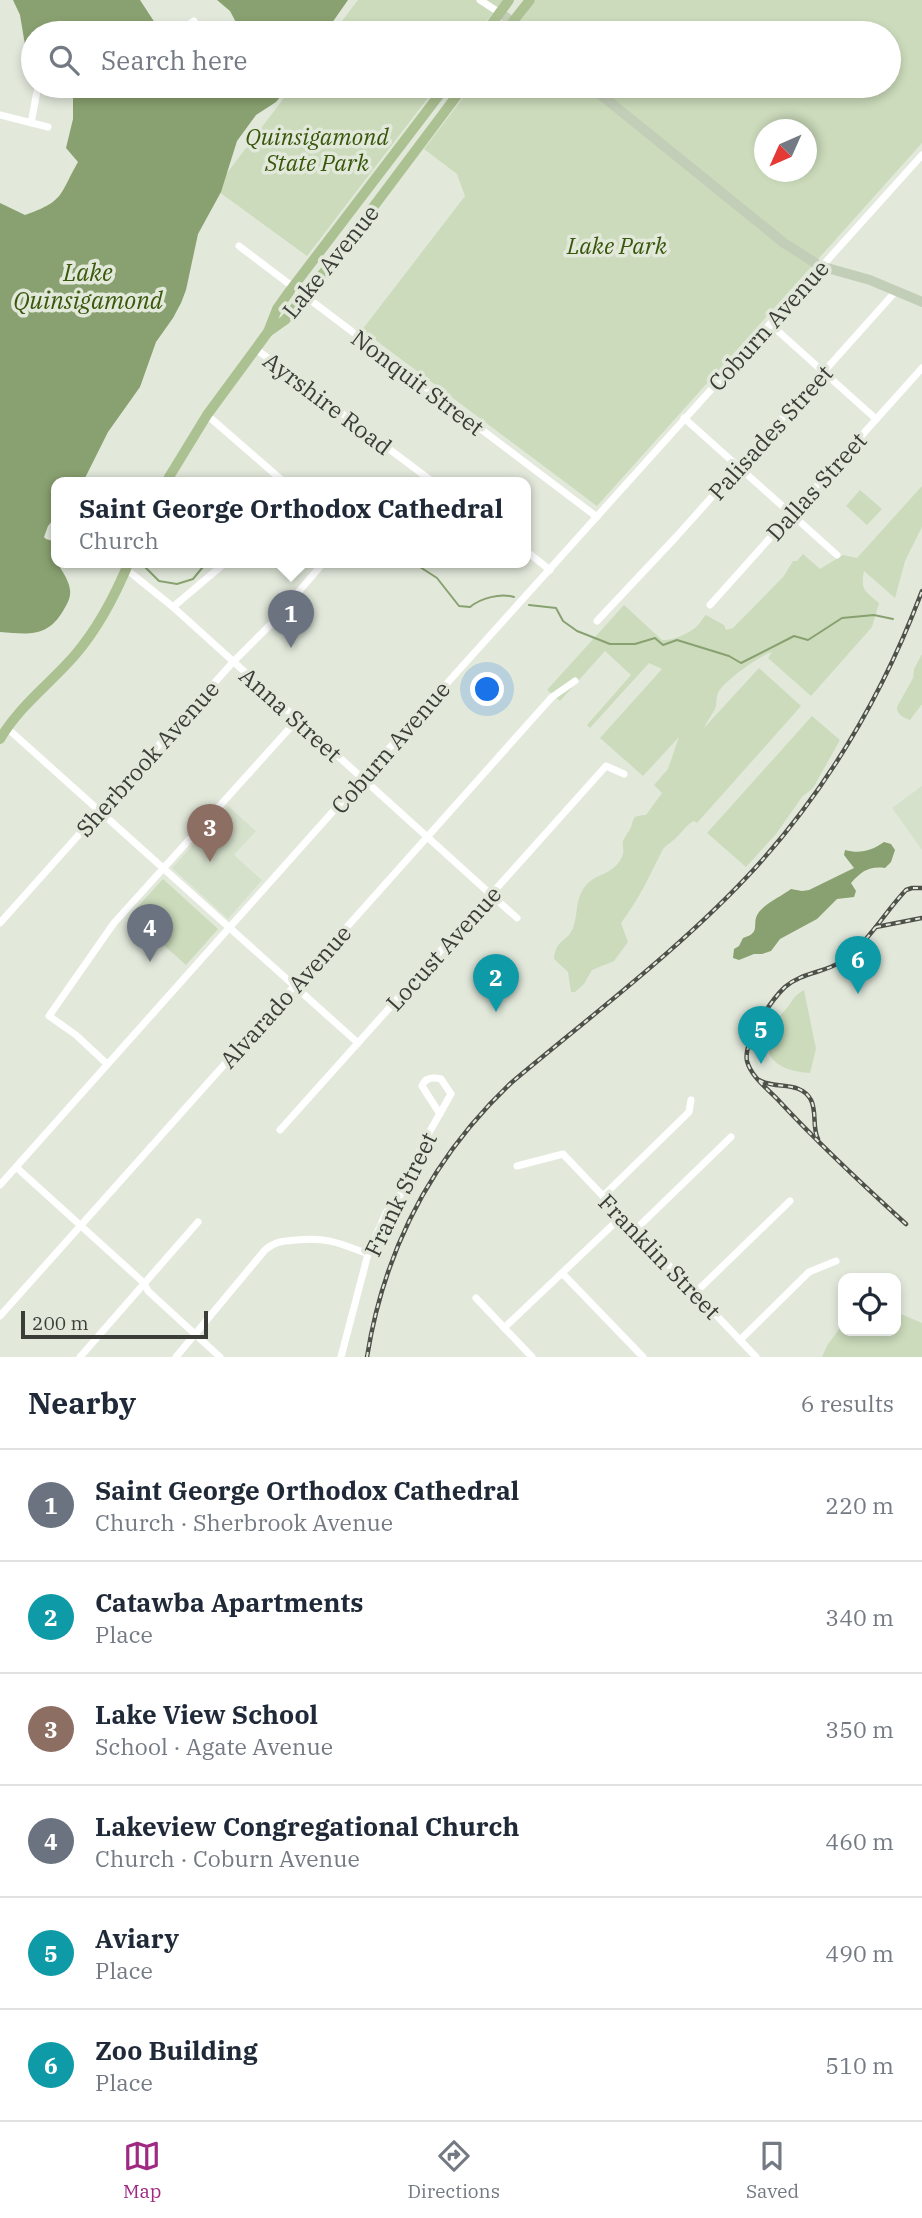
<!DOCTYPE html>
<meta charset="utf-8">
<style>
:root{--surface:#fff;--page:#f6f6f7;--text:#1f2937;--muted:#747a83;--line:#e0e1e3;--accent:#9e2882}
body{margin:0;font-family:"IBM Plex Serif",serif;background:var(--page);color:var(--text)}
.controls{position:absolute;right:21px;bottom:21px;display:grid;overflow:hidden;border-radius:14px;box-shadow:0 4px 10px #0003}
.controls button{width:63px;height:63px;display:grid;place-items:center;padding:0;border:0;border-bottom:2px solid var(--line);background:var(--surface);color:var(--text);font:35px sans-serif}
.compass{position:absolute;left:754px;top:119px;width:63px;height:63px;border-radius:50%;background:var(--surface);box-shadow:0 4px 10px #0003;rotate:225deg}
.scale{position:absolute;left:21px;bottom:18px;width:187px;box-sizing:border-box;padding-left:7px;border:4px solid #3b3e38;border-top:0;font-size:19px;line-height:24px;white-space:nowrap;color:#3b3e38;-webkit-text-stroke:5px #e2e9db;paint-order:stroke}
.you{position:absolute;left:488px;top:690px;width:24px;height:24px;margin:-18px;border:5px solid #fff;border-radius:50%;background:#1a73e8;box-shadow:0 0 0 10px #1a73e833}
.badge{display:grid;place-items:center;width:46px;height:46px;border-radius:50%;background:var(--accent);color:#fff;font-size:23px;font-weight:700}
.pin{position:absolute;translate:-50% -58px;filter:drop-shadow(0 2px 4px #0008)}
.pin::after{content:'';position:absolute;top:37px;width:24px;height:21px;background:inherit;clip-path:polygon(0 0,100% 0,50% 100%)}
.popup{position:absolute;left:51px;top:477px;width:480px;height:91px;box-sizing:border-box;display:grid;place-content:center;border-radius:14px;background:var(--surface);filter:drop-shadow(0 2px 5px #0005);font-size:23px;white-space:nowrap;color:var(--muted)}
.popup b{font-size:26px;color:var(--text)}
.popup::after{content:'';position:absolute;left:50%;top:100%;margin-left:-14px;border:14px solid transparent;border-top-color:var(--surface)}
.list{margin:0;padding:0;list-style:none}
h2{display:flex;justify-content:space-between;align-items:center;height:91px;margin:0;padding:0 28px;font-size:30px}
h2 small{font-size:23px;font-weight:400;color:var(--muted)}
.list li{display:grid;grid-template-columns:46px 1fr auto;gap:21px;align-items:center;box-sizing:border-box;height:112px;padding:0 28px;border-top:2px solid var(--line)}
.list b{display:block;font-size:26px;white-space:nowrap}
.list p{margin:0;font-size:23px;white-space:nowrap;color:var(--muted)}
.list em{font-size:23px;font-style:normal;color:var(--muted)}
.icon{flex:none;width:38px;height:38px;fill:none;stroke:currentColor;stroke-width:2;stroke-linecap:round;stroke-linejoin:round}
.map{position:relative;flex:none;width:922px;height:1357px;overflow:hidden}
.search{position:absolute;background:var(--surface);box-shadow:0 4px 10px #0003;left:21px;right:21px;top:21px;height:77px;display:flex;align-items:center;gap:18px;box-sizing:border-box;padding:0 24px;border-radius:38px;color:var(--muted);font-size:26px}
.sheet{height:763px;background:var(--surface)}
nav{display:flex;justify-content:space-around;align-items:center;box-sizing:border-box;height:98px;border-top:2px solid var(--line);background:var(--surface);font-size:19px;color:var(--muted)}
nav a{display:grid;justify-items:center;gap:4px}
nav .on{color:var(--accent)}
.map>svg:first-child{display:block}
.built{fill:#d6e1cc}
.green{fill:#cbdbbb;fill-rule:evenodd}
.water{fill:#89a170}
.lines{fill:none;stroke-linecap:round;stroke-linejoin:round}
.stream{stroke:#89a170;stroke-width:2}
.street{stroke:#fff;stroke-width:7}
.secondary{stroke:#c3ceb8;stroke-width:10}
.primary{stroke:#acc192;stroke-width:10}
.rail-casing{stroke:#4e514a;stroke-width:4.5}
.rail{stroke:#e2e9db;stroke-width:2;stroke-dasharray:5;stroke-linecap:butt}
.labels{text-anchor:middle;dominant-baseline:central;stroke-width:7;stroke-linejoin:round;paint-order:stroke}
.park-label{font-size:23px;font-style:italic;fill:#39570b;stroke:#e2e9db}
.street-label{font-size:23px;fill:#3b3e38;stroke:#e2e9db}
.water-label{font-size:24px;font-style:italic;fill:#3a580c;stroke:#e2e9db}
</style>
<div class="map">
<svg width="922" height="1357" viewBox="0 0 922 1357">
<rect width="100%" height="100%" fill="#e2e9db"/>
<g class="built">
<polygon points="922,786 922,850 892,808"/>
<polygon points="228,806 256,831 234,855 262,880 228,919 172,868"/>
</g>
<g class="green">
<polygon points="358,0 503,0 477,33 333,33"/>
<path d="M536,0H922V143L597,506L362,330L465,196L457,174L424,149L472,86H889V33H511ZM764,130H806V172H764Z"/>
<polygon points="293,86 437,86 307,256 215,189"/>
<path d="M922,486V527L905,561L895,598L864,571C860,590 865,591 879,603L872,627L811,696L768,658L772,652C759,656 724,681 718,693C716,697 717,704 715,709C711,716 707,721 704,728L759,668L801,706L697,823L694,821C686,825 684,830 678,836C674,841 665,845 662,851C650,875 638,901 621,923L628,942L614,961L592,970L584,984L575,992H571L568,972L554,959C556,938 567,943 573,928C579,912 574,898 588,883C599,873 614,874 622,857C625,851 622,847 623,841C625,836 629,832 631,827C632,824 633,819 635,817C637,816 643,815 646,815L662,793L654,785L668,769L679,737L643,776L600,738L662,669L649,663L590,728L587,725L631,675L605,651L560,701L547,690L624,605L662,640C672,641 687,634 695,628C699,625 702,619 706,615L724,625L726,630L733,628L784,576L793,561H797L803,554L820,569L843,555L857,558Z"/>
<polygon points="860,490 882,509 867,525 846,506"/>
<path d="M922,654V704L910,720C903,717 897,715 897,707L913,678L914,669Z"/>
<polygon points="812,716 840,740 813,788 802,797 776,834 746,867 707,833"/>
<polygon points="163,879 218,929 186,965 130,915"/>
<path d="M804,990L816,1049L810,1073C763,1070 755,1042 786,1009C794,1000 792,997 804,990Z"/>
<polygon points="896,1312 922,1323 922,1357 822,1357 828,1344 843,1324 843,1331 896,1331"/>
</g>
<g class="water">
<polygon points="13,0 140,0 157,26 157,33 33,33 33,55 25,45 20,15"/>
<polygon points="217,0 348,0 325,33 238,33 240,30 230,11"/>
<path d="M73,86H289L276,102L256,115L237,141L221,192L198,234L186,290L181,303L173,318L156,342L140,387L108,432L83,482H56V516L48,526L44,537L46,539L56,542V553L54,555C58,567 69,578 70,590C71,598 67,604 63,611C47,638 28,634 0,632V203L25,215C65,201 59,195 78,162L66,148L73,119Z"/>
<path d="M884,842L891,844L895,850L891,862L885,868C869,866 862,871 851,883L856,891L854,897L837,899L817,919L780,939L771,951L762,954H754L739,960L733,958L734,949L739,946L743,938C763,932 750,924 759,912C766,903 782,896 791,889L802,891L809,890L854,868L844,855L845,850C860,854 871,851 884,842Z"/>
</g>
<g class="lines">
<g class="stream">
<path d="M417,562L420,567L437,578L459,606L470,607C481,598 500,593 514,597"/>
<polyline points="145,567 159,581 177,584 193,579 207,562"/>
<polyline points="529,605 556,608 563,621 577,631 610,644 635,644 655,638 663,645 677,640 729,656 741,663 794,636 808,640 842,618 874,615 893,619"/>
</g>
<g class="street">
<polyline points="480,0 500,13"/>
<polyline points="176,33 194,21"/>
<polyline points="0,115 48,127"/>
<polyline points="31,123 38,86"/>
<polyline points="239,246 597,517"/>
<polyline points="770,324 876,419"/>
<polyline points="256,349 433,482"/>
<polyline points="207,415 284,482"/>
<polyline points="684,418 837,555"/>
<polyline points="526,551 550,570"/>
<polyline points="126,569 173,607 517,918"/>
<polyline points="710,605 922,368"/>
<polyline points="173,607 226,562"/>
<polyline points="597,621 676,537 896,291"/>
<polyline points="7,728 358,1043"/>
<polyline points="0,923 233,662 272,623 324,562"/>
<polyline points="107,1064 76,1035 49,1016 114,923 297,720"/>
<polyline points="280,1130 606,766 624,774"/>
<polyline points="517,1166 563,1154 756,1357"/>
<polyline points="16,1167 144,1283 148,1291 220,1357"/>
<polyline points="0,1185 458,671 922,155"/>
<polyline points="603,1196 689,1112 691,1100"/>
<polyline points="635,1230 731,1137"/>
<polyline points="562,1273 643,1357"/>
<polyline points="695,1293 790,1201"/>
<polyline points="476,1298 532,1357"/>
<polyline points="0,1316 552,697 575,681"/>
<polyline points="504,1328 622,1216"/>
<polyline points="740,1340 809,1272 836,1261"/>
<polyline points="80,1357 198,1222"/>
<path d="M176,1357L265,1250C275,1241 283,1241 296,1240C327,1237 339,1243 368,1254"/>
<path d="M341,1357L368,1254L386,1213L403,1191L422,1145L451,1094L441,1079C433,1077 425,1077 422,1086L440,1114"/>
</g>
<g class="secondary">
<polyline points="500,13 528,33"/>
<polyline points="590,86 784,243 820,266 870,280 922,302"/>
</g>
<g class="primary">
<polyline points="485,33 509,0"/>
<polyline points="504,33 530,0"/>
<polyline points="268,332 277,309 289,292 446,86"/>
<polyline points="166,482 207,415 268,332 285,320 329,266 464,86"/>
<path d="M0,739C20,705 50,684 75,655C99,627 115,596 129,562"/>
</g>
<defs>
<g id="rail">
<polyline points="876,927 922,918"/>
<path d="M759,1080C776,1090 800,1080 811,1100C817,1112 812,1127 818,1139"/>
<path d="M906,1224C863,1185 820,1145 780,1102C769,1090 751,1077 747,1061C743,1042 771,1000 785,987C802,972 825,973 842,961C868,943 884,913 906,890L912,888H922"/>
<path d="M367,1357C384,1250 432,1158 511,1083C593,1014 685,945 757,866C830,785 884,692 922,591"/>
</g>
</defs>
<use href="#rail" class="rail-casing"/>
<use href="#rail" class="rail"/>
</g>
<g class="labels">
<g class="park-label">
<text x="317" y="136">Quinsigamond<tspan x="317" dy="26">State Park</tspan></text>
<text x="617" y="245">Lake Park</text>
</g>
<g class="street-label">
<text transform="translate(330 261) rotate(-51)">Lake Avenue</text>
<text transform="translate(768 325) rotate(-48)">Coburn Avenue</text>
<text transform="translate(418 382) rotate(37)">Nonquit Street</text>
<text transform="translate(328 403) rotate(37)">Ayrshire Road</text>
<text transform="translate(770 432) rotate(-48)">Palisades Street</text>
<text transform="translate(816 486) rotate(-48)">Dallas Street</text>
<text transform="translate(291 714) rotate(42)">Anna Street</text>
<text transform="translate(390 747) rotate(-49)">Coburn Avenue</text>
<text transform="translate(147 758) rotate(-48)">Sherbrook Avenue</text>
<text transform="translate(443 948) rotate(-48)">Locust Avenue</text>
<text transform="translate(285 996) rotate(-48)">Alvarado Avenue</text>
<text transform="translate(400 1194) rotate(-64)">Frank Street</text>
<text transform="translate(660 1256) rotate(46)">Franklin Street</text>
</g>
<g class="water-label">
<text x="88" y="272">Lake<tspan x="88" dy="28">Quinsigamond</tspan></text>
</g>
</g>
</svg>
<div class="controls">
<button><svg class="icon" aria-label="locate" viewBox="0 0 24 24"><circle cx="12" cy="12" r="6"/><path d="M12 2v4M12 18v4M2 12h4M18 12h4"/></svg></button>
</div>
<svg class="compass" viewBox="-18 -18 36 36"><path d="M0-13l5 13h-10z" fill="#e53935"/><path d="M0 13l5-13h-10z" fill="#747a83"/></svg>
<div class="scale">200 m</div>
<div class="you"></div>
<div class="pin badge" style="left:291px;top:648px;background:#6b7280">1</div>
<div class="popup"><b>Saint George Orthodox Cathedral</b>Church</div>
<div class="pin badge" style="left:496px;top:1012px;background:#0f9aa8">2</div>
<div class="pin badge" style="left:210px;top:862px;background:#8d6e63">3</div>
<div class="pin badge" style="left:150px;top:962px;background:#6b7280">4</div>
<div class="pin badge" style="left:761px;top:1064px;background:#0f9aa8">5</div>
<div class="pin badge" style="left:858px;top:994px;background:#0f9aa8">6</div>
<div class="search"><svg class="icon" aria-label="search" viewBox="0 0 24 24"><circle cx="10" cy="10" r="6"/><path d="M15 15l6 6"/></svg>Search here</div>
</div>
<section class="sheet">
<h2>Nearby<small>6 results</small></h2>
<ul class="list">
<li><span class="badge" style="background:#6b7280">1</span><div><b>Saint George Orthodox Cathedral</b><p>Church · Sherbrook Avenue</p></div><em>220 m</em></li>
<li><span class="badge" style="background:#0f9aa8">2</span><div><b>Catawba Apartments</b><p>Place</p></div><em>340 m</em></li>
<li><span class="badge" style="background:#8d6e63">3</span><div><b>Lake View School</b><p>School · Agate Avenue</p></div><em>350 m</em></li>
<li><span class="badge" style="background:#6b7280">4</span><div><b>Lakeview Congregational Church</b><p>Church · Coburn Avenue</p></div><em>460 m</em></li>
<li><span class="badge" style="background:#0f9aa8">5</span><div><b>Aviary</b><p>Place</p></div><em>490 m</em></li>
<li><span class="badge" style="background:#0f9aa8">6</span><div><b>Zoo Building</b><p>Place</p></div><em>510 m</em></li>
</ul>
</section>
<nav>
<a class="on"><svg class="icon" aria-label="map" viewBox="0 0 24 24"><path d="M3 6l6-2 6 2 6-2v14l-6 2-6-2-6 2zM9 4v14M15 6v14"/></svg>Map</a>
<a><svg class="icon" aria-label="directions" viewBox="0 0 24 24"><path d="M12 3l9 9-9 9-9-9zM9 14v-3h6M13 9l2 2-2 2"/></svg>Directions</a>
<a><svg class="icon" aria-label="saved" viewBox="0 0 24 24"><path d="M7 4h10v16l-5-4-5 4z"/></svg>Saved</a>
</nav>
